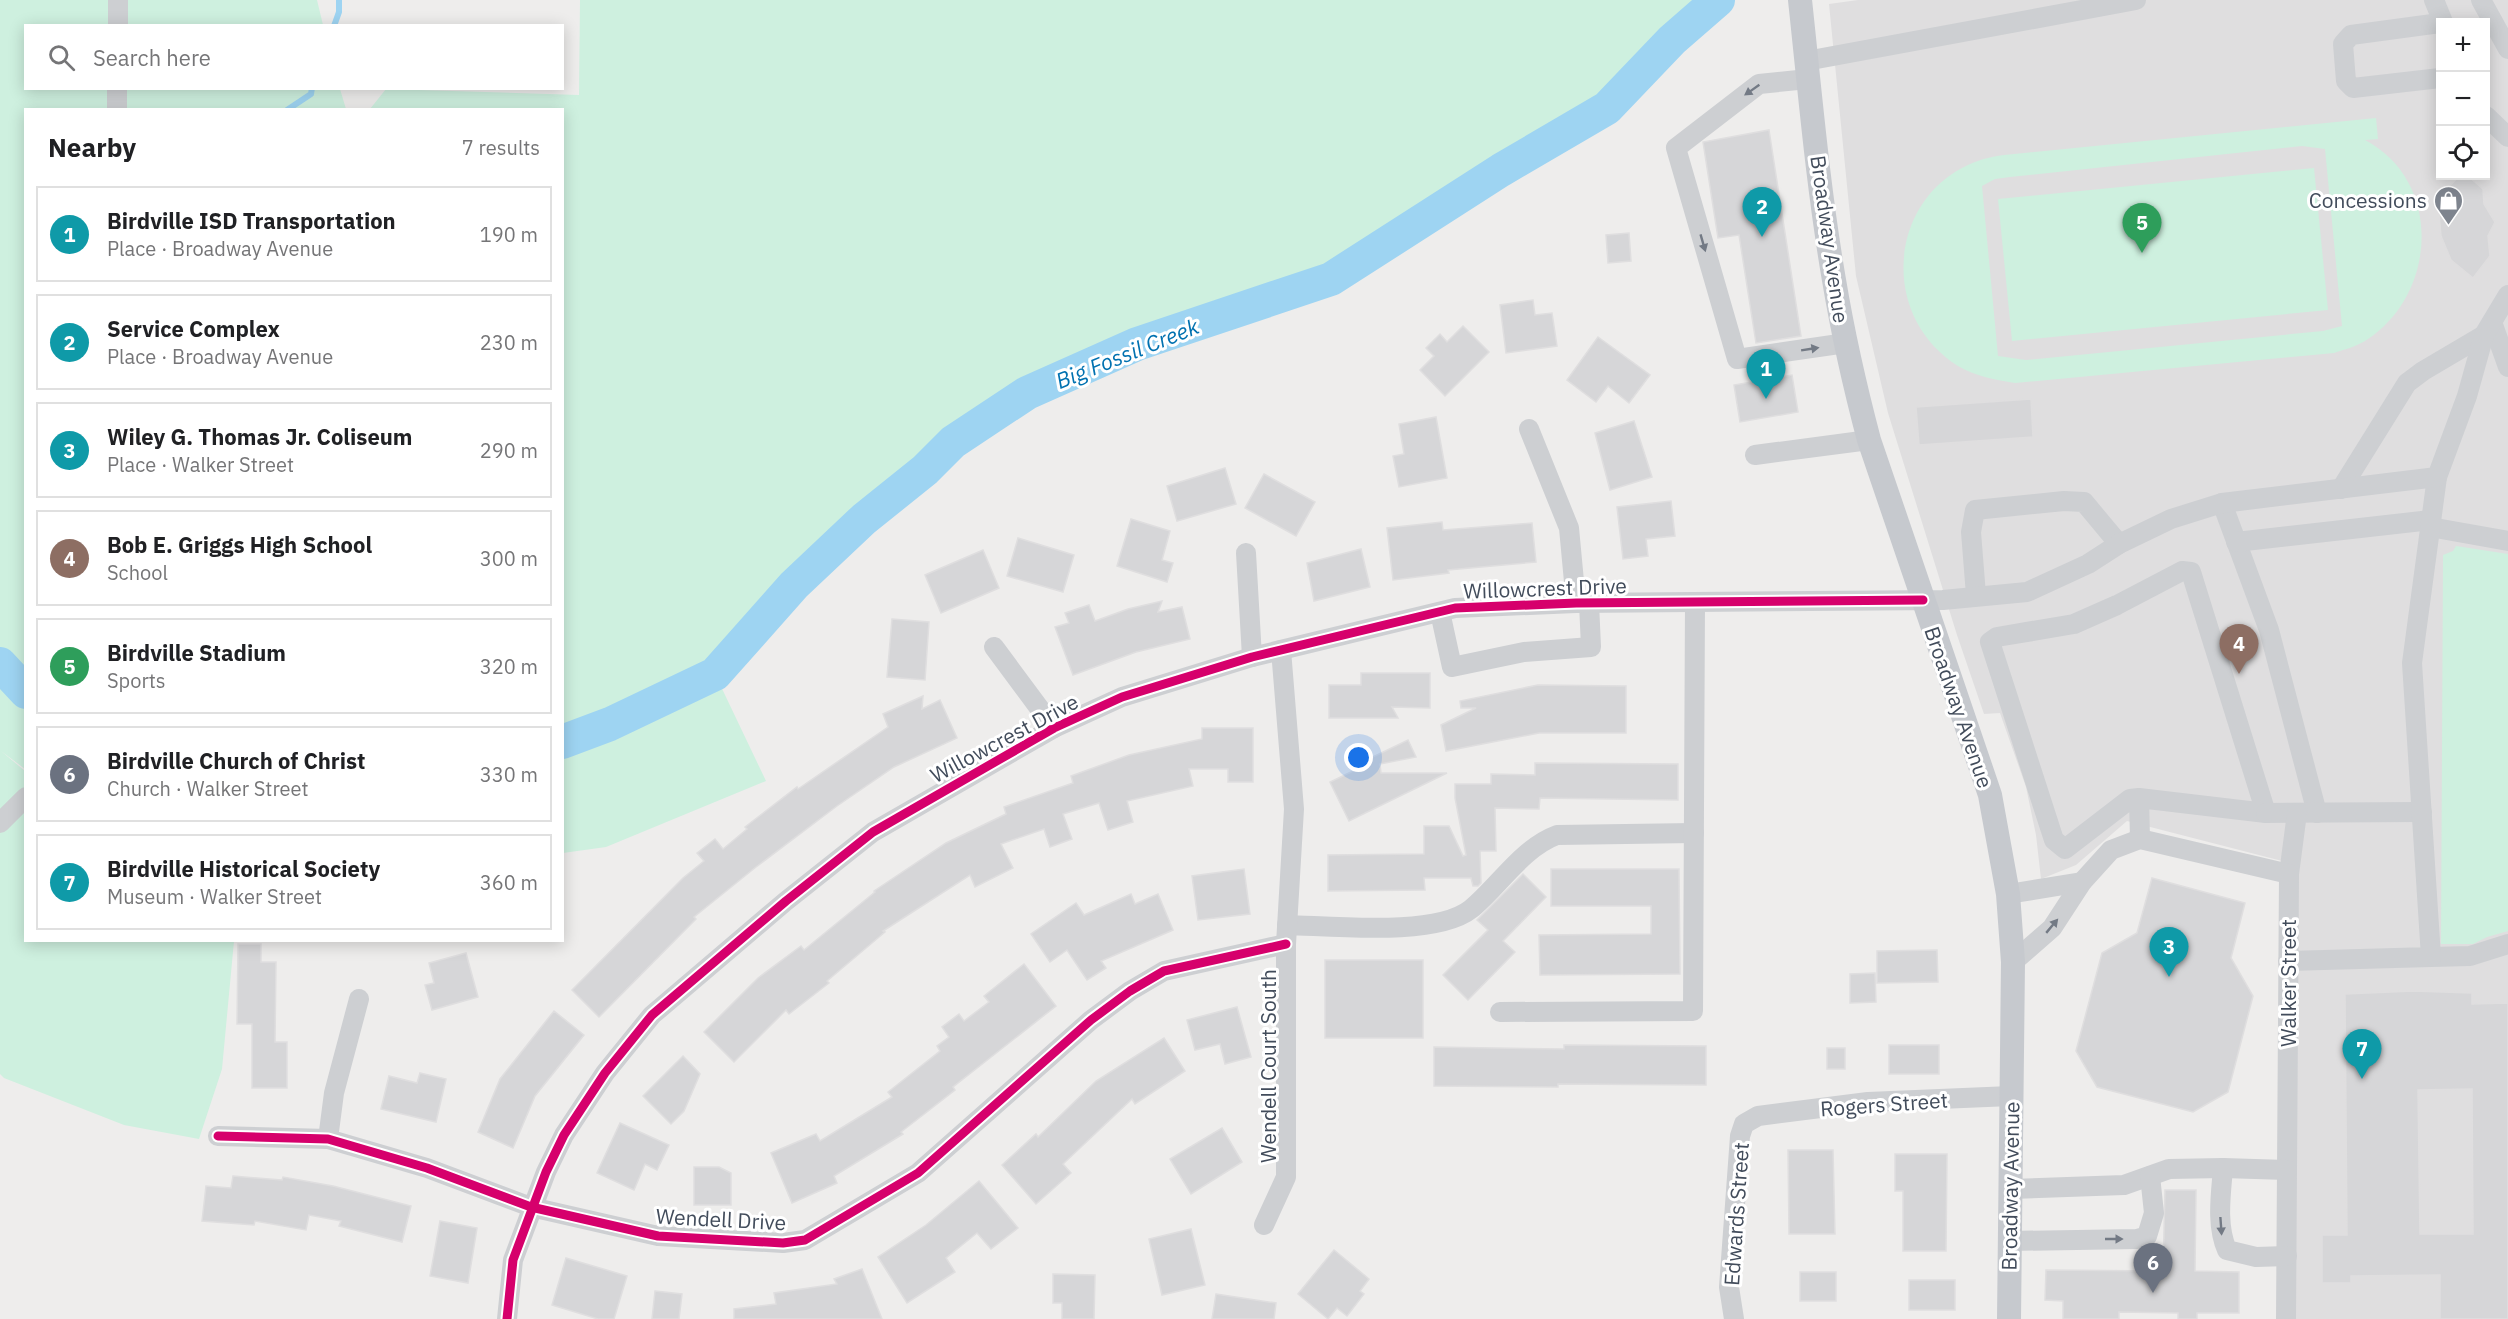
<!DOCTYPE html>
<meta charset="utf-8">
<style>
:root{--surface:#fff;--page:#f6f6f6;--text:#202124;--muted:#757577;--line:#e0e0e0;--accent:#0b8043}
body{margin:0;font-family:"IBM Plex Sans",sans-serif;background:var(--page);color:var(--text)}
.controls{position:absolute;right:18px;top:18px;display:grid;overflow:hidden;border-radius:0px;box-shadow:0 3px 15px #0003}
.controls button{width:54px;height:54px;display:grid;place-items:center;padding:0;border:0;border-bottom:2px solid var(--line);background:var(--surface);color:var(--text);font:30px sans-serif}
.you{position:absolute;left:1359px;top:758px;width:21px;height:21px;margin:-15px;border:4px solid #fff;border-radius:50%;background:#1a73e8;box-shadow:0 0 0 9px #1a73e833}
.badge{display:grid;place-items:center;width:39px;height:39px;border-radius:50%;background:var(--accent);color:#fff;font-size:20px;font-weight:700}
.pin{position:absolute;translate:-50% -50px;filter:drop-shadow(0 2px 3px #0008)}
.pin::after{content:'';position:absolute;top:32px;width:21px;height:18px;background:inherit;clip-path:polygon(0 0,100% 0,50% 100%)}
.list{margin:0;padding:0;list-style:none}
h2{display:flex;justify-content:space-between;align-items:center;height:78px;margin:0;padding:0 24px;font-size:26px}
h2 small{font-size:20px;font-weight:400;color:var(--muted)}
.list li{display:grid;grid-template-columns:39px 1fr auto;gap:18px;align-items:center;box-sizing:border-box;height:96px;margin:0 12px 12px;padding:0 12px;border:2px solid var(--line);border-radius:0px}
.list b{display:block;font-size:22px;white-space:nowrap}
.list p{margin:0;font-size:20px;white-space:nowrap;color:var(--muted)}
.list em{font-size:20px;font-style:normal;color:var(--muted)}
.icon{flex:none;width:33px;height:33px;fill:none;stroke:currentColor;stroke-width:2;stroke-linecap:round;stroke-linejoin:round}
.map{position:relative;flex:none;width:2508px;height:1319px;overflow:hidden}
.search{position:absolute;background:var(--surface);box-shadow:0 3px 15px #0003;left:24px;top:24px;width:540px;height:66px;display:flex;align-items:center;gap:15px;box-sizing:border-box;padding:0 21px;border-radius:0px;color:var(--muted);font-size:22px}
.panel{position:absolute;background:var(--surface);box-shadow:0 3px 15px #0003;left:24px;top:108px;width:540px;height:834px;border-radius:0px}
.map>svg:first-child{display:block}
.education{fill:#dfdedf;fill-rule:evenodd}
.green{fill:#cef0df;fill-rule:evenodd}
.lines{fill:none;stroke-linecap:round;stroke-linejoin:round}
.stream{stroke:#9ed4f2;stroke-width:6}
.river{stroke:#9ed4f2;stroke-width:34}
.building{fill:#d6d6d8;stroke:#dfdedf;stroke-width:1.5;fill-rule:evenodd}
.minor{stroke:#cdcfd2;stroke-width:20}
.major{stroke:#c6c9ce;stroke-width:24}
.cycleway-casing{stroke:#fff;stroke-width:13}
.cycleway{stroke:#d6006c;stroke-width:9}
.oneway{fill:#737a85}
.labels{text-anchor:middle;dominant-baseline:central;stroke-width:6;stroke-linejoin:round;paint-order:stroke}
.poi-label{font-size:21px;fill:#424c5b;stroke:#fff;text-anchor:end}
.street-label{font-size:21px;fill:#424c5b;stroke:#fff}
.water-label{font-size:22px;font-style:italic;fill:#0071b0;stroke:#fff}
</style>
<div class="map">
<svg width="2508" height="1319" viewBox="0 0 2508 1319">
<rect width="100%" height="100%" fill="#eeedec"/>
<path class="education" d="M1858,0H2508V1319H2295L2298,865L2127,821L2076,865L2041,879L2036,835L2026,787L2000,713L1984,714L1957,635L1888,413L1856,276L1829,4ZM2440,22H2486V176H2440Z"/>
<g class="green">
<polygon points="0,0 317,0 323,25 26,26 26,88 340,89 346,109 26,110 25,769 1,751 25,771 26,793 0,818"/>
<polygon points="580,0 1710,0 1607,108 1501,170 1331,279 1137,344 1027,393 953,442 925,470 864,519 794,585 715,674 766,781 606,847 563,853 562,110 370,109 386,89 579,95"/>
<path d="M2376,118L2378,139L2365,140C2443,181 2437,293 2368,339C2358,346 2346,349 2334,353L2015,383C1996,380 1975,376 1958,366C1867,308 1895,168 2004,155ZM2302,146L2325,149L2342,326L2323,331L2026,360L1998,356L1982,186L1995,179L2010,177Z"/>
<polygon points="2314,168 2328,310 2012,341 1998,199"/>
<polygon points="2456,546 2508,554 2508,931 2487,937 2473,944 2441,944 2443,555 2453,551"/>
<polygon points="25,798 26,940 234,941 222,1069 199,1139 124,1125 4,1078 0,1074 0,825"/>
</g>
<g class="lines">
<g class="stream">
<polyline points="334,26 339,12 339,0"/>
<polyline points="287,110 311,94 312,88"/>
</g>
<g class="river">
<polyline points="0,664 26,692"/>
<polyline points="562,742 610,724 715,674 794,585 864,519 925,470 953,442 1027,393 1137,344 1331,279 1501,170 1607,108 1672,40 1718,0"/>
</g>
</g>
<g class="building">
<polygon points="1769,130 1801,336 1756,343 1739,235 1718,238 1703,142"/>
<polygon points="2459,176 2468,176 2483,189 2484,204 2495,222 2488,236 2490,256 2473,278 2451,260 2441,236 2439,214 2447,189"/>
<polygon points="1629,233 1631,261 1608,263 1606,235"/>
<polygon points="1533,300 1535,315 1552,313 1557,346 1506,353 1500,305"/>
<polygon points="1463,326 1489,352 1445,396 1420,370 1434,356 1426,348 1440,334 1447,342"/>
<polygon points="1598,337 1650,375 1629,403 1608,386 1596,402 1567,380"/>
<polygon points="1792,375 1798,412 1740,422 1734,385"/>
<polygon points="2031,399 2033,437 1919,445 1916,407"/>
<polygon points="1436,417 1447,478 1399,487 1393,456 1404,454 1399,424"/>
<polygon points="1634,421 1652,477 1610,490 1595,433"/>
<polygon points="1225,468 1236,504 1177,521 1167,486"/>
<polygon points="1264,474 1315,502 1296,536 1245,508"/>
<polygon points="1671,501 1675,536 1646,539 1648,556 1623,559 1617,507"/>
<polygon points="1131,519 1170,531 1162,560 1173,563 1167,582 1117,566"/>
<polygon points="1442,522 1443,530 1532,523 1536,562 1448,570 1449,573 1393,580 1387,528"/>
<polygon points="1018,538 1074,555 1063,592 1007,576"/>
<polygon points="1361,549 1370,587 1314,601 1307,563"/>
<polygon points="983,550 999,588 941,613 925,575"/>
<polygon points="1162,601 1158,612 1182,607 1190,639 1136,652 1073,675 1055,627 1069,623 1065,613 1089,605 1095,621 1128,609"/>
<polygon points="892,619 929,622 925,680 887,677"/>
<polygon points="1361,673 1430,673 1430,708 1392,707 1398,718 1329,718 1329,685 1361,685"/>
<polygon points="1538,685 1626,686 1626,733 1539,733 1446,751 1441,725 1476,708 1461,708 1460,701"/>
<polygon points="923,696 922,709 940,700 957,738 894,767 837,806 756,867 694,917 696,919 599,1017 572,990 683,878 704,861 697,853 715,839 723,849 747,829 745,827 797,787 798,789 888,727 883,714"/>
<polygon points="1202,728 1253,728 1253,782 1228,782 1228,769 1189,769 1193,786 1127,801 1133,822 1108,830 1099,803 1063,814 1072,839 1050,847 1044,829 1001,844 1013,868 975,887 970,875 883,931 885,932 827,981 829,983 789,1014 786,1010 734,1062 704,1032 758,978 801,946 804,950 875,892 874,891 946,843 1006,814 1004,807 1073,783 1071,776 1129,755 1202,739"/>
<polygon points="1408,740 1416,757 1380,764 1381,773 1447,773 1349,821 1330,782 1353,771 1352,767"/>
<polygon points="1535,763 1678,764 1678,800 1540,798 1539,809 1495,808 1496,851 1480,851 1481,883 1478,886 1473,886 1471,878 1424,878 1425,890 1328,891 1328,855 1424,854 1424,826 1449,826 1463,856 1466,855 1455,798 1455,784 1491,784 1491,774 1535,775"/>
<polygon points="1244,869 1250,914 1198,920 1192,876"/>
<polygon points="1551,869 1679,869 1680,974 1540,975 1539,935 1651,934 1651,906 1551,906"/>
<polygon points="1523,874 1546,897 1503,941 1515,952 1468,1000 1443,975 1488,930 1477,920"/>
<polygon points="2152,878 2245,903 2231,958 2253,996 2228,1092 2193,1112 2097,1087 2076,1051 2102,953 2137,933"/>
<polygon points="1131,894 1135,904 1158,894 1173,930 1101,961 1106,968 1087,980 1067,950 1050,962 1031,934 1076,903 1084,915"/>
<polygon points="238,944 261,944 261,962 276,962 275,1042 287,1042 287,1088 252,1088 252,1024 237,1024"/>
<polygon points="1937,950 1938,982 1877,983 1877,951"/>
<polygon points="466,953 478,997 432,1010 425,985 434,983 429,963"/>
<rect x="1325" y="960" width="98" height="78"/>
<polygon points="1024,964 1056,1006 953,1087 955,1090 901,1132 903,1134 834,1176 837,1183 792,1203 771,1153 816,1134 820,1141 892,1097 888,1092 940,1051 937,1046 949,1037 942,1027 959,1014 964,1021 989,1002 984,996"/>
<polygon points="1875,973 1876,1002 1850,1003 1850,974"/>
<path d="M2413,991L2472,993V1004L2508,1003V1319H2440V1275L2351,1276V1283H2322V1235H2347L2345,994ZM2472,1089L2473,1234H2420L2418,1090Z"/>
<polygon points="1237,1007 1251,1057 1225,1064 1220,1044 1195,1050 1187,1020"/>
<polygon points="554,1011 584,1035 535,1096 513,1148 478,1132 500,1079"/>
<polygon points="1164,1038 1185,1071 1135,1104 1132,1099 1063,1164 1071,1173 1036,1204 1002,1165 1036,1134 1038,1137 1096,1081"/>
<polygon points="1564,1045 1706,1046 1706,1085 1558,1084 1558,1087 1434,1086 1434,1047 1564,1049"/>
<rect x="1889" y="1045" width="50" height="29"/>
<rect x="1827" y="1048" width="18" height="21"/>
<polygon points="683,1056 700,1074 684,1111 671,1124 643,1096"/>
<polygon points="420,1073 446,1079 436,1122 381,1109 389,1076 417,1083"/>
<polygon points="620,1123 669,1145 657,1170 645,1164 634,1190 597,1173"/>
<polygon points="1222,1128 1242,1162 1191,1194 1170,1159"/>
<polygon points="1788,1150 1833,1150 1835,1234 1789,1234"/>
<polygon points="1895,1154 1947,1154 1946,1251 1903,1251 1903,1191 1895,1191"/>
<polygon points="694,1167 719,1167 731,1173 731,1205 694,1205"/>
<polygon points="233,1176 282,1180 283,1177 333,1186 411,1206 402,1242 339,1226 341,1221 309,1215 306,1230 255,1221 254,1225 202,1221 206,1186 231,1188"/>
<polygon points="979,1181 1018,1228 991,1249 977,1233 946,1258 955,1272 907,1303 878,1257 926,1225"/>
<polygon points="2165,1190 2196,1190 2195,1271 2239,1272 2239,1313 2197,1313 2197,1319 2178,1319 2178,1313 2119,1312 2119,1319 2063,1319 2063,1301 2045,1300 2046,1270 2163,1271"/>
<polygon points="440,1221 477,1228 468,1283 430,1276"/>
<polygon points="1191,1229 1205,1285 1162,1295 1149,1239"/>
<polygon points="1334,1250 1369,1279 1360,1291 1364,1294 1347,1316 1337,1308 1328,1319 1298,1294"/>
<polygon points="566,1258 627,1276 614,1319 598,1319 552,1305"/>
<polygon points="862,1269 882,1319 734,1319 734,1309 776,1304 774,1293 837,1284 834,1279"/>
<rect x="1800" y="1272" width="36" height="29"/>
<polygon points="1053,1274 1095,1275 1094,1319 1062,1319 1062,1303 1053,1303"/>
<rect x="1909" y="1280" width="46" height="30"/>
<polygon points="655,1291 682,1294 679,1319 652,1319"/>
<polygon points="1216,1294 1276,1303 1274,1319 1212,1319"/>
</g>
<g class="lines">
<g class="minor">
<polyline points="2434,0 2443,22"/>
<polyline points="2481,0 2508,49"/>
<polyline points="2440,23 2351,35 2343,44 2346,81 2353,88 2440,78"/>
<polyline points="118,26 118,0"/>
<polyline points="1806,61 2136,0"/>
<polyline points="1808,79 1759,84 1676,148 1737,359 1846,343"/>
<polyline points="117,110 117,88"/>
<polyline points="2486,116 2508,137"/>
<polyline points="2492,322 2508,367"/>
<polyline points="1529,429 1569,528 1576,603"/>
<polyline points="1755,455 1869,440"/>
<polyline points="2341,489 2407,383 2423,371 2484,335"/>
<polyline points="2222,503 2269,630 2317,813"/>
<polyline points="2430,527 2508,541"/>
<polyline points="2236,542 2431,520"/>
<polyline points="1246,553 1252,657"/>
<polyline points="1976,595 1971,532 1975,510 2064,501 2084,502 2119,544"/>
<polyline points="1440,612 1452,667 1524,652 1591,647 1589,603"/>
<polyline points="994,647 1054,728"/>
<polyline points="2139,798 2266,813 2191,572 2182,571 2117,605 2074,624 1997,637 1990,642 2054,840 2065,849 2130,799 2139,798 2140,839"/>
<polyline points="2266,813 2422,812"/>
<polyline points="0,823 26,797"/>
<polyline points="2289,874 2297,813"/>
<polyline points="2008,894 2082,882"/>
<path d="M1287,925C1332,926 1436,937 1471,909C1499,886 1522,848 1557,835L1694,833"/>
<polyline points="2431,957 2470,956 2508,944"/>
<polyline points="2288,961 2431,957 2412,663 2437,477"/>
<polyline points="2013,962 2052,928 2082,882 2111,850 2140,839 2289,874 2286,1319"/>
<polyline points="1500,1012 1693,1011 1695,602"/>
<polyline points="218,1136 328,1139 427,1168 531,1207 658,1236 783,1243 805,1240 918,1173 1091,1020 1130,991 1164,971 1286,944"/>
<polyline points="328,1139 334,1093 359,999"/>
<path d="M2223,1168C2221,1194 2216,1225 2227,1250L2256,1257L2287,1256"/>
<polyline points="2010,1189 2124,1185 2169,1169 2223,1168 2287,1170"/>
<polyline points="1264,1225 1286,1177 1286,944 1294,809 1281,650"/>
<polyline points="2009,1241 2137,1239 2147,1236 2154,1213 2150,1176"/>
<polyline points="507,1319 513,1260 546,1172 564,1135 605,1073 652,1015 786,901 873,832 1054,728 1122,697 1252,657 1455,608 1576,603 1943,600 2027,592 2088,564 2119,544 2171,519 2222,503 2437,477 2467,396 2484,335 2508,295"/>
<polyline points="1734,1319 1729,1287 1740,1136 1744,1124 1758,1116 1868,1102 2011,1096"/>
</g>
<path class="major" d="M1800,0C1810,93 1818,187 1834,280C1843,334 1855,387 1869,440L1990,795L2008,894L2013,962L2009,1319"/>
<defs>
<g id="cycleway">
<polyline points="218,1136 328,1139 427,1168 531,1207 658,1236 783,1243 805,1240 918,1173 1091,1020 1130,991 1164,971 1286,944"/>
<polyline points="507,1319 513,1260 546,1172 564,1135 605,1073 652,1015 786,901 873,832 1054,728 1122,697 1252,657 1455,608 1576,603 1923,600"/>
</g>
</defs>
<use href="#cycleway" class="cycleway-casing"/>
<use href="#cycleway" class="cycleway"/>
</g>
<defs><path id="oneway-solid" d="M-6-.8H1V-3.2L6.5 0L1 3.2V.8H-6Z" transform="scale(1.5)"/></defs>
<g class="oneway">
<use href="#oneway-solid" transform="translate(1752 90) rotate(145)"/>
<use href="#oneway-solid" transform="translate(1703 243) rotate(74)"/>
<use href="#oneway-solid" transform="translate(1810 349) rotate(-9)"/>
<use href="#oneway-solid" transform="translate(2052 926) rotate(-50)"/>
<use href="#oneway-solid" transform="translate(2221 1226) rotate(86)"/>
<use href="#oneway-solid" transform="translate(2114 1239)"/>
</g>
<defs>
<symbol id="shop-pin" viewBox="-11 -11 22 30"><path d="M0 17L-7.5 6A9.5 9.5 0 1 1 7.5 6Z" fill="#7e848e" stroke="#fff"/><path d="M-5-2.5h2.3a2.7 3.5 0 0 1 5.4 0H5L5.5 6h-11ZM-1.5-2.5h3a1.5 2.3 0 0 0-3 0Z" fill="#fff"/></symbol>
</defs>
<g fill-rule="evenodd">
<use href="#shop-pin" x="2432" y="184" width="33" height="45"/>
</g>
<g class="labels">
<g class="poi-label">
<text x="2427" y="200">Concessions</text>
</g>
<g class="street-label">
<text transform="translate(1830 239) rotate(82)">Broadway Avenue</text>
<text transform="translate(1545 588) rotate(-2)">Willowcrest Drive</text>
<text transform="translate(1959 707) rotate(71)">Broadway Avenue</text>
<text transform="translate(1004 738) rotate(-28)">Willowcrest Drive</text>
<text transform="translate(2288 983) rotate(-90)">Walker Street</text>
<text transform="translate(1268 1066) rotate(-90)">Wendell Court South</text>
<text transform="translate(1884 1104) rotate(-4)">Rogers Street</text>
<text transform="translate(2010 1186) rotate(-89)">Broadway Avenue</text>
<text transform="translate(1736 1214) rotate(-86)">Edwards Street</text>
<text transform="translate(721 1219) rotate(3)">Wendell Drive</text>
</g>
<g class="water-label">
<text transform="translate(1127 353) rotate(-22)">Big Fossil Creek</text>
</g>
</g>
</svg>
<div class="controls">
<button>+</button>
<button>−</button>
<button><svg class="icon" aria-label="locate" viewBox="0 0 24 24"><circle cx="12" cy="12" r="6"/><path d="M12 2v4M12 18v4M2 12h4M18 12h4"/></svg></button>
</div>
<div class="you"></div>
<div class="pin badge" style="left:1766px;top:399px;background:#0f9aa8">1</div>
<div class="pin badge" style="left:1762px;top:237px;background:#0f9aa8">2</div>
<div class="pin badge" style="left:2169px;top:977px;background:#0f9aa8">3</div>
<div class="pin badge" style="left:2239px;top:674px;background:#8d6e63">4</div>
<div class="pin badge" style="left:2142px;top:253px;background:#2e9e5b">5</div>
<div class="pin badge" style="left:2153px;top:1293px;background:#6b7280">6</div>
<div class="pin badge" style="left:2362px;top:1079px;background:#0f9aa8">7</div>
<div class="search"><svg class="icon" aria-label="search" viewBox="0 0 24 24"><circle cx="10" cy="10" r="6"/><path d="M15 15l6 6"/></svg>Search here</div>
<section class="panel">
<h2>Nearby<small>7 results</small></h2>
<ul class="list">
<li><span class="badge" style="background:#0f9aa8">1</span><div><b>Birdville ISD Transportation</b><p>Place · Broadway Avenue</p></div><em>190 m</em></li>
<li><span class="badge" style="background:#0f9aa8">2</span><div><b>Service Complex</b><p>Place · Broadway Avenue</p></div><em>230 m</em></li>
<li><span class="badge" style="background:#0f9aa8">3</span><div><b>Wiley G. Thomas Jr. Coliseum</b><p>Place · Walker Street</p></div><em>290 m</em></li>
<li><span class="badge" style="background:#8d6e63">4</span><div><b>Bob E. Griggs High School</b><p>School</p></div><em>300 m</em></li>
<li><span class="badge" style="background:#2e9e5b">5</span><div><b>Birdville Stadium</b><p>Sports</p></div><em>320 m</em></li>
<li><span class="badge" style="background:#6b7280">6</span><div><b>Birdville Church of Christ</b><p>Church · Walker Street</p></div><em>330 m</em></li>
<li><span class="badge" style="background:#0f9aa8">7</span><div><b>Birdville Historical Society</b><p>Museum · Walker Street</p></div><em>360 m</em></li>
</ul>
</section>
</div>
